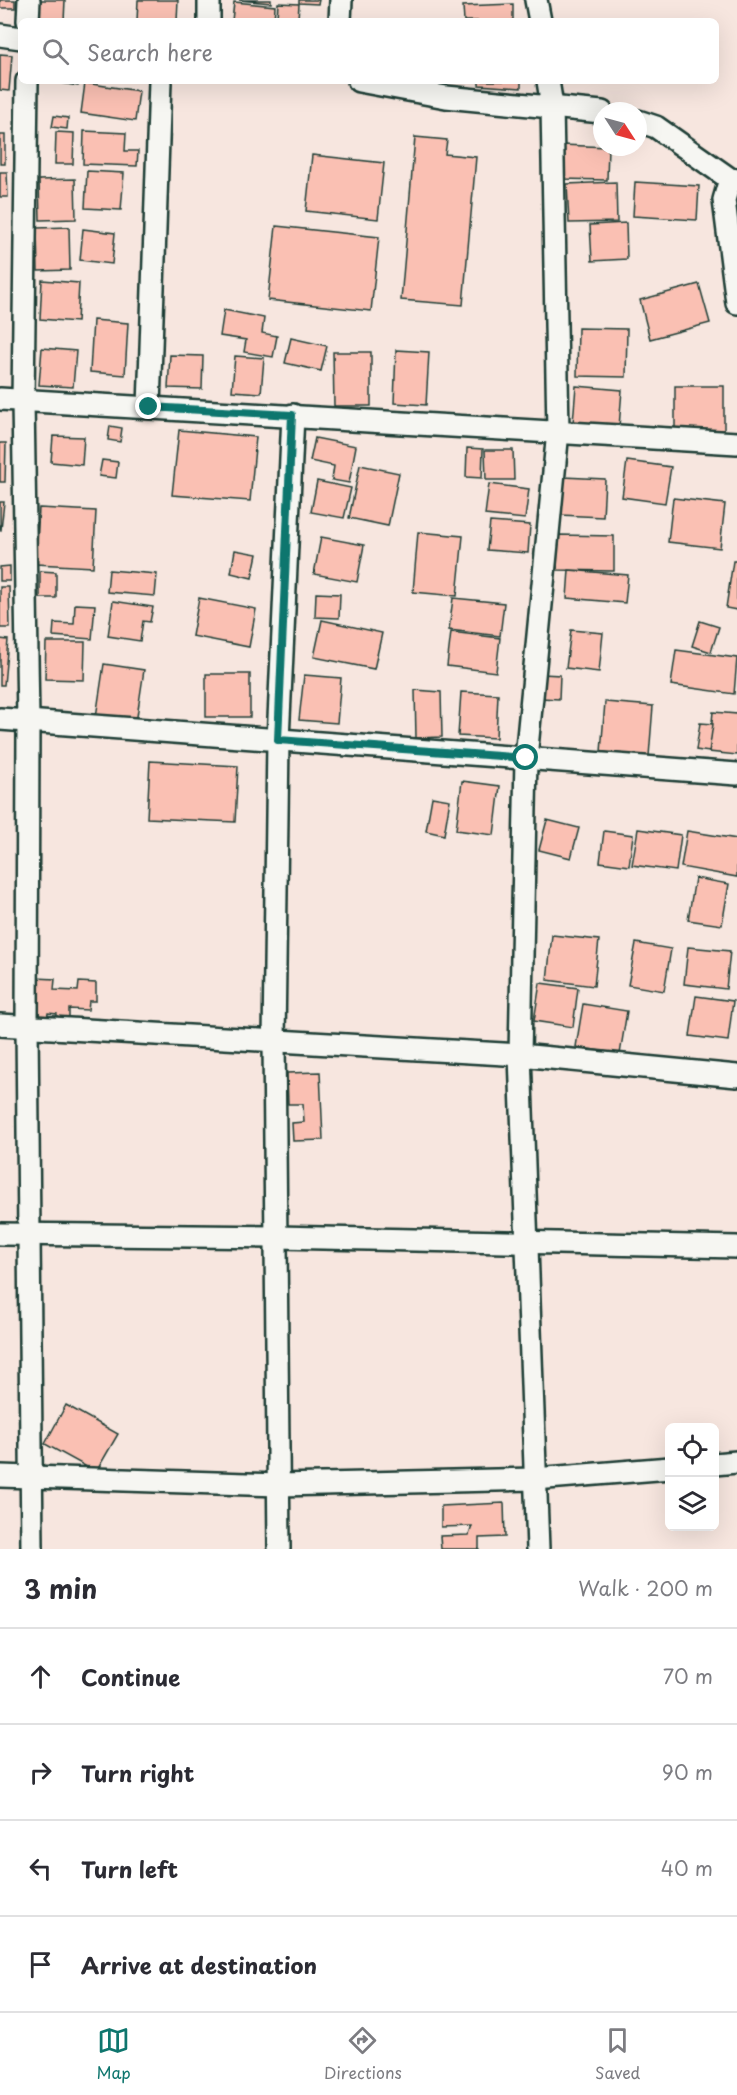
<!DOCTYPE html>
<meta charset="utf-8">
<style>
:root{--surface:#fff;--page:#f2f2f3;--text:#2b2b33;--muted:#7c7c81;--line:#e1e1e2;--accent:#0f766e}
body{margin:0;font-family:"Playpen Sans",sans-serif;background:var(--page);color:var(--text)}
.controls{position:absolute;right:18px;bottom:18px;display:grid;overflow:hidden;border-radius:9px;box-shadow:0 6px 24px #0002}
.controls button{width:54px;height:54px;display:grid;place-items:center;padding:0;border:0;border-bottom:2px solid var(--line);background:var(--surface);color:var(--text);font:30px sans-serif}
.compass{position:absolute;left:593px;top:102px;width:54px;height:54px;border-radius:50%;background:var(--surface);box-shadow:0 6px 24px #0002;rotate:126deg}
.stop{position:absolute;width:18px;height:18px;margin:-14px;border:4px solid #0f766e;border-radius:50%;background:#fff}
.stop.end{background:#0f766e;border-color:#fff;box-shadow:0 2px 6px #0008}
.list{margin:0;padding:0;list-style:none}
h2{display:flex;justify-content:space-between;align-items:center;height:78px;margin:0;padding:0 24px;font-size:26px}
h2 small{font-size:20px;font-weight:400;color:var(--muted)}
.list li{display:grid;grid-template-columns:39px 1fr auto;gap:18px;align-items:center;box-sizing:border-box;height:96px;padding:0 24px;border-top:2px solid var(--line)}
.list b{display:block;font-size:22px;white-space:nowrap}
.list em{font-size:20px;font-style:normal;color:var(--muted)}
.icon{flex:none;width:33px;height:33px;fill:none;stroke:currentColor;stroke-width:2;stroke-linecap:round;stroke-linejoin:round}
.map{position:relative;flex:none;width:737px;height:1549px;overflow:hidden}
.search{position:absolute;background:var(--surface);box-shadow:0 6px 24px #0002;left:18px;right:18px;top:18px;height:66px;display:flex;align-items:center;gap:15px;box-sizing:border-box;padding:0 21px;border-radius:9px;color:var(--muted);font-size:22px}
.sheet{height:462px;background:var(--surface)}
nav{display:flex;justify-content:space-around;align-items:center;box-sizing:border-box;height:84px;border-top:2px solid var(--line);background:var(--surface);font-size:16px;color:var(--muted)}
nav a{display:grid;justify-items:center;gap:3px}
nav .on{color:var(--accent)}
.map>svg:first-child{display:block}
.building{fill:#fac0b3;stroke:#1f3d34;stroke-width:1.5}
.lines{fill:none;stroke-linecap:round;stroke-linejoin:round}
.minor-casing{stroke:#1f3d34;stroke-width:26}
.minor{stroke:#f6f6f2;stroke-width:21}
.route{stroke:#0f766e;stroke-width:8}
</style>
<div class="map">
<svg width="737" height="1549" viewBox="0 0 737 1549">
<rect width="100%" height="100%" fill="#f7e6df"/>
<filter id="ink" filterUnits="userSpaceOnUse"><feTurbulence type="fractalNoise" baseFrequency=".0167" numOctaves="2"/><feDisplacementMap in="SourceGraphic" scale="12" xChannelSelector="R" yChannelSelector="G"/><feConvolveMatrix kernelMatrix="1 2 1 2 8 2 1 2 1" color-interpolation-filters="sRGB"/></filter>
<g filter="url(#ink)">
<g class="building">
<rect x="0" y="0" width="15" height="8"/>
<polygon points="38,0 65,0 64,21 38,21"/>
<polygon points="138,0 178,0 177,21 137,21"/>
<polygon points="239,0 271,0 271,3"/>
<polygon points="299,0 319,0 318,4 299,3"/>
<polygon points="234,2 275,6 274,21 232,21"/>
<polygon points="278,3 299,4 298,19 277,18"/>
<polygon points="513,4 513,21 464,21 463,6"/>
<polygon points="0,54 12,55 9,91 0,90"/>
<polygon points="49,81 79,81 78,86"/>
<polygon points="403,81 445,81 444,90"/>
<polygon points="479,81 521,81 521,88 479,85"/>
<polygon points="85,83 139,91 135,121 81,113"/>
<polygon points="54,116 68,118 67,129 52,127"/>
<polygon points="84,131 126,133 125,151 138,151 137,166 83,164"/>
<polygon points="56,132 74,133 73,164 55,164"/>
<rect x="0" y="135" width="5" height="29"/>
<polygon points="415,137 447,140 445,154 476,157 463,305 401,300"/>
<polygon points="562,145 608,147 607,180 562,179"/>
<polygon points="312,155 384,163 378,219 306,211"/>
<polygon points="87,171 124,173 121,210 85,208"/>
<polygon points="0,172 7,172 8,197 0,197"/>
<polygon points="75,179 76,219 40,220 39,180"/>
<polygon points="616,182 617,222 569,223 567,184"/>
<polygon points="635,182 699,186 697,220 633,216"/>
<polygon points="626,223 627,259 592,261 590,225"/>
<polygon points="276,226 379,237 371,311 268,300"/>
<polygon points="69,227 70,270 38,271 37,228"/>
<polygon points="83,229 115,233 112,264 80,260"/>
<polygon points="42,280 79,283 77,322 40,319"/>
<polygon points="699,284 710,323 650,339 640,300"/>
<polygon points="224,310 264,318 262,333 277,336 273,357 244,352 246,340 220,336"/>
<polygon points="93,320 128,323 125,375 90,372"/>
<polygon points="578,328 627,329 626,377 577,376"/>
<polygon points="291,338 327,346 321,371 285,363"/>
<polygon points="42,348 76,351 73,387 39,385"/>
<polygon points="396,350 429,352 426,405 394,403"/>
<polygon points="333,352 371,352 371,406 334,406"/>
<polygon points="170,355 203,356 202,389 168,388"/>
<polygon points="235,356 264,358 261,393 232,391"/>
<polygon points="576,386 622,390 619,427 573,423"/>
<rect x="675" y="386" width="49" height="45"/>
<polygon points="110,426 122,428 120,442 108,440"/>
<polygon points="179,430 256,437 250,501 172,495"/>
<polygon points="53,436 84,437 82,465 51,462"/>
<polygon points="315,438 356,446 349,483 332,480 334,466 310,461"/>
<polygon points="0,443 6,443 5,482 0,482"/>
<polygon points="467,448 483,449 482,478 466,477"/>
<polygon points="485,450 513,450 514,480 486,480"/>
<polygon points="102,460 118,462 116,478 99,476"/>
<polygon points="627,461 671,467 665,503 622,497"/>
<polygon points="360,465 399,473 388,526 349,518"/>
<polygon points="563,477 605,479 603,517 560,515"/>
<polygon points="317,481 351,488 344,518 311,512"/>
<polygon points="489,484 529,489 525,519 485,515"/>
<polygon points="673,498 725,504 720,548 668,542"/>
<polygon points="0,502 4,502 1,530 0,530"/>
<polygon points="39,508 96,511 93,567 36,564"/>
<polygon points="490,522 530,525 528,553 487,550"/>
<polygon points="418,532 463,536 457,596 413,592"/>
<polygon points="558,535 614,536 614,571 557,570"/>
<polygon points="321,537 364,545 357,582 314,574"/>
<polygon points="235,550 257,554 252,578 231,573"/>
<polygon points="733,561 737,561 737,610 726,608"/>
<polygon points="10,566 10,581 0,581 0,567"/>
<polygon points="109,570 157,574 155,596 107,592"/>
<polygon points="569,570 628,575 625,603 567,598"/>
<polygon points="40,571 56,572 56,598 40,598"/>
<polygon points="0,587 9,587 10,628 0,628"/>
<polygon points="316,593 340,594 339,618 315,617"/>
<polygon points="199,598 256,609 249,647 192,636"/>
<polygon points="453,598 504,603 500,636 449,630"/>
<polygon points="113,601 153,607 150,622 143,621 140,641 108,636"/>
<polygon points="75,604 95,605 92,639 53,636 54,623 74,624"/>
<polygon points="322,620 382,633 374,669 314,657"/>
<polygon points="700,621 719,627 711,652 692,646"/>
<polygon points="571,630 603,633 599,672 566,668"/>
<polygon points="451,632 500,638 496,672 447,666"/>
<polygon points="0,639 8,640 4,685 0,685"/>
<polygon points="46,642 85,642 84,680 45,679"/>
<polygon points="676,650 737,658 734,694 671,685"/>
<polygon points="104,664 144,670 136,723 96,717"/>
<rect x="206" y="674" width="44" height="43"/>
<polygon points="542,674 560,675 559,699 541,698"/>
<polygon points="304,675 341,678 337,723 299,720"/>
<polygon points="415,690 441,692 442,737 416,738"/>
<polygon points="461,692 498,694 496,738 458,736"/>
<polygon points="605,702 653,706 649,756 601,752"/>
<polygon points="713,712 737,714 737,755 709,752"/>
<polygon points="700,723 713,724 709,752 696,750"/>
<polygon points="150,761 238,766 235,822 147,818"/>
<polygon points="462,781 500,786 494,835 456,830"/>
<polygon points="432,797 450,800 444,835 426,831"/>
<polygon points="547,820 579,828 571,858 539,850"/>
<polygon points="638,829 681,835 676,871 632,865"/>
<polygon points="604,831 633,835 629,866 600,862"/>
<polygon points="687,831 737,839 737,877 681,867"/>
<polygon points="695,878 729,884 722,925 688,920"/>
<polygon points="552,935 599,940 594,986 547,980"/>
<polygon points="636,943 671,949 664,991 628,985"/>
<polygon points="688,947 730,951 726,989 684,984"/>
<polygon points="36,978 55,979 54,990 78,991 79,982 96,983 96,1001 89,1001 88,1010 69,1009 69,1021 57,1020 57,1014 48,1013 47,1020 34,1019"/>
<polygon points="540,983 578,988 573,1027 534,1021"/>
<polygon points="696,996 733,1001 728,1041 690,1036"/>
<polygon points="583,1004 627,1011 620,1054 576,1047"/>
<polygon points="320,1072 323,1140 293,1141 292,1123 304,1122 303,1104 288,1104 287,1073"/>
<polygon points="66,1405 118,1434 96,1472 45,1444"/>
<polygon points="504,1503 505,1537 479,1538 479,1549 441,1549 440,1536 469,1535 472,1526 441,1527 441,1506"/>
</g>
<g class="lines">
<defs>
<g id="minor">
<polyline points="209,0 209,21"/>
<polyline points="536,0 540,21"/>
<polyline points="28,21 29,0"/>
<polyline points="340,21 341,0"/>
<polyline points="0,35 21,38"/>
<polyline points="27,81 23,401 28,721 27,1026 32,1549"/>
<polyline points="359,81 446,97 602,112"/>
<polyline points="638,121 656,127 730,179 737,180"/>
<polyline points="730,179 724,200 737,303"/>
<polyline points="0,399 737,443"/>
<polyline points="149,407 160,81"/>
<polyline points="0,719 737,774"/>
<polyline points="0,1025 520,1055 737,1076"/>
<polyline points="0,1234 277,1237 737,1247"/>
<polyline points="714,1464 737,1462"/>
<polyline points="0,1476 279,1485 535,1479 670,1468"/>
<polyline points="279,1549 274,1041 278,740 293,415"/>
<polyline points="538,1549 520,1055 526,758 558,431 552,106 548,81"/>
</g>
</defs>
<use href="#minor" class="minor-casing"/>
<use href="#minor" class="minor"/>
</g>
</g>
<g class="lines" filter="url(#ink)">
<polyline class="route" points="149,407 292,415 278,740 526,758"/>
</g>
</svg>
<div class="controls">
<button><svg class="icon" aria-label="locate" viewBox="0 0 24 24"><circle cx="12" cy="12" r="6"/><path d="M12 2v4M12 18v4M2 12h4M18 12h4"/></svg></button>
<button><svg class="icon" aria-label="layers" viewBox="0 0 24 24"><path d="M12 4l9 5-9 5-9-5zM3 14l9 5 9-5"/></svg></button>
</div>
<svg class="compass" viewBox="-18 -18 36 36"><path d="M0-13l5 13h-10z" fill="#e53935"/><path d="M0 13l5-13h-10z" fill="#7c7c81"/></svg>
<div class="stop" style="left:526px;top:758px"></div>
<div class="stop end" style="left:149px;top:407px"></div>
<div class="search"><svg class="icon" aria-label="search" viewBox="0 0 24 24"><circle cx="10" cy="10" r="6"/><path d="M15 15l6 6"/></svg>Search here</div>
</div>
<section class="sheet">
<h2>3 min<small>Walk · 200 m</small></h2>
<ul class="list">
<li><svg class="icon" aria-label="ahead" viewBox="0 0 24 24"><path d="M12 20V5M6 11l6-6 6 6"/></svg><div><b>Continue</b></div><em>70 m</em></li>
<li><svg class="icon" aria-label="right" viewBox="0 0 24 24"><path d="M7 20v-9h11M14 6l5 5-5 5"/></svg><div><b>Turn right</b></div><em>90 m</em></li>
<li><svg class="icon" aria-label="left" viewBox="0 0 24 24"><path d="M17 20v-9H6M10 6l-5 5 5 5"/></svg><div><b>Turn left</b></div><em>40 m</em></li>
<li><svg class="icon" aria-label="arrive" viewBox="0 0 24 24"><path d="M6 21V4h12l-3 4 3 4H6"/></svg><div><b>Arrive at destination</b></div></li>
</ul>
</section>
<nav>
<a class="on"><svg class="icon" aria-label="map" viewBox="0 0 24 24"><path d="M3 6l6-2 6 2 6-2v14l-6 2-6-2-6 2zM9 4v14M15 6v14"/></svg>Map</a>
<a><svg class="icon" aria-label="directions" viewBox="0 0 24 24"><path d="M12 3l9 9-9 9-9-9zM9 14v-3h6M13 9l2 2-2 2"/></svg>Directions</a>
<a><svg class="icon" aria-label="saved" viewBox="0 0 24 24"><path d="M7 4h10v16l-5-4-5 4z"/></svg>Saved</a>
</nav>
